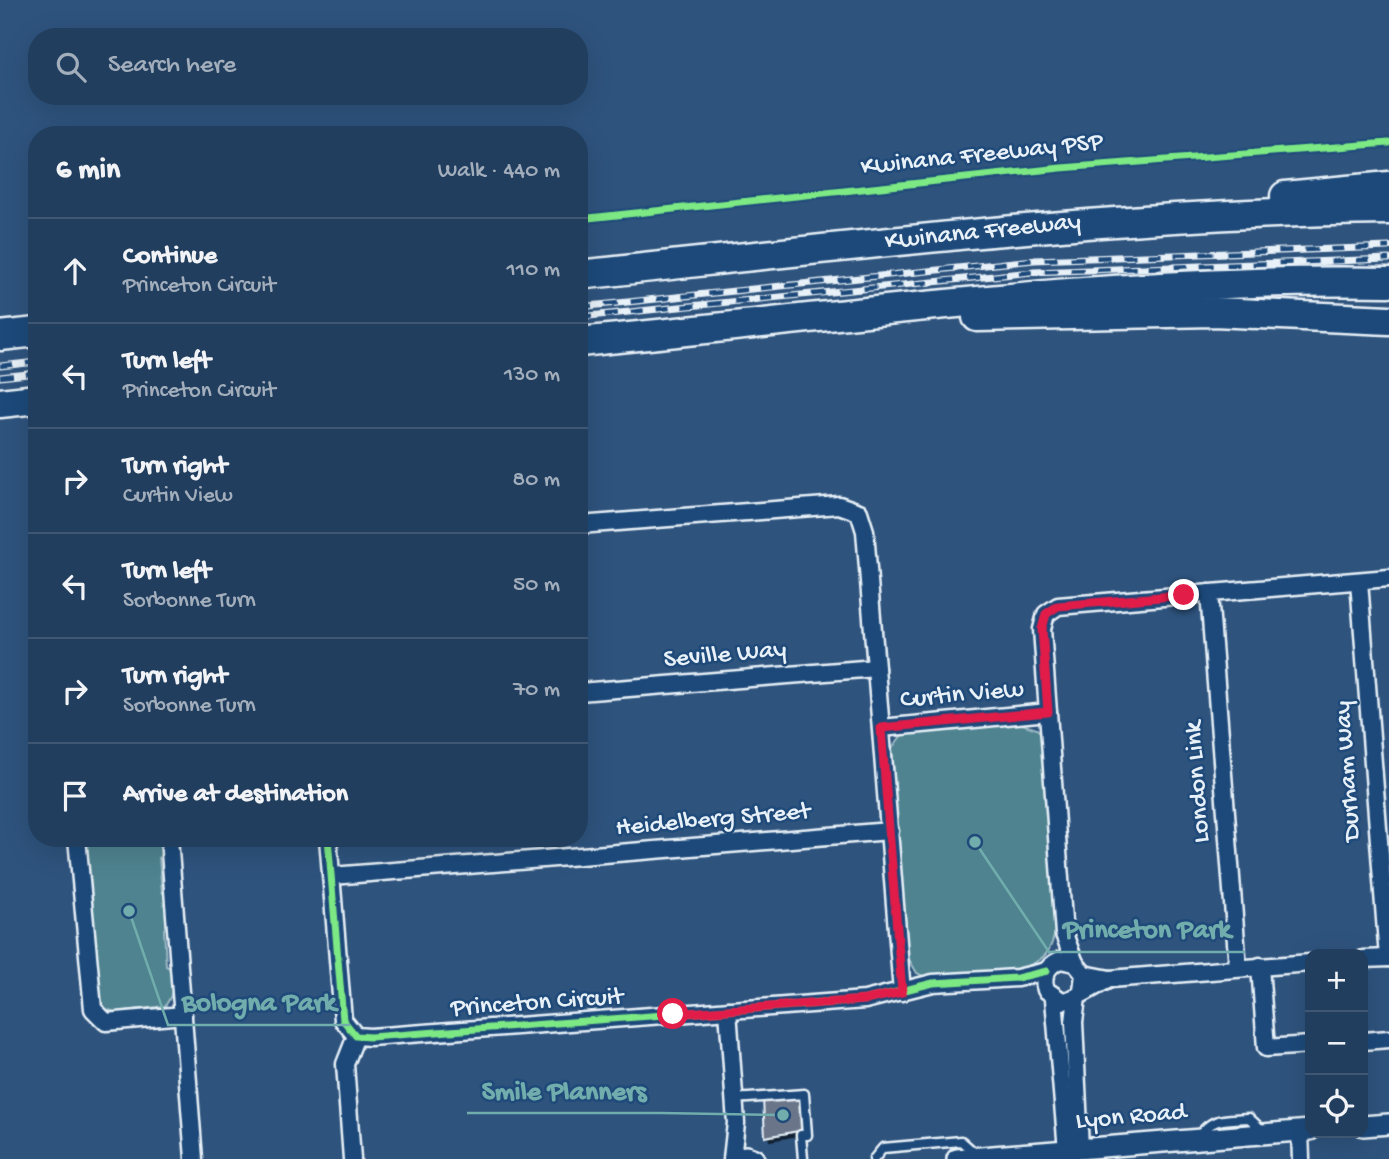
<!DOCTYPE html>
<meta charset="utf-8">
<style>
:root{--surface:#223e5e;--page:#2a4564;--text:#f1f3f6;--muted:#a2aebc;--line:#3f5773}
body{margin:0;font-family:"Gochi Hand",sans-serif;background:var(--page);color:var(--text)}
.controls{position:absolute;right:21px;bottom:21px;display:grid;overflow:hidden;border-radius:14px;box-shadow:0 7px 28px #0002}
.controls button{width:63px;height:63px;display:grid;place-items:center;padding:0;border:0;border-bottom:2px solid var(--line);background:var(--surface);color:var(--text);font:35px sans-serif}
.stop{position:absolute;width:21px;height:21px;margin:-16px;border:5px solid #e11d48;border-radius:50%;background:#fff}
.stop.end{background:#e11d48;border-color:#fff;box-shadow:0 2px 7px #0008}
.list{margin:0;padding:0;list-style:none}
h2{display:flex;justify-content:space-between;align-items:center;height:91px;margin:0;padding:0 28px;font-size:30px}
h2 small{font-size:23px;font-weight:400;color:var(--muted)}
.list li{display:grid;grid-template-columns:46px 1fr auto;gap:21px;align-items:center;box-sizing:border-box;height:105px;padding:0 28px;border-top:2px solid var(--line)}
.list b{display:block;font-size:26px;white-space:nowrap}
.list p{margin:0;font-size:23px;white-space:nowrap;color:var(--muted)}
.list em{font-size:23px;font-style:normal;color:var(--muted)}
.icon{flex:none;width:38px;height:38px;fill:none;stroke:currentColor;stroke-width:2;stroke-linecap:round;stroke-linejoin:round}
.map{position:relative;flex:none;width:1389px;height:1159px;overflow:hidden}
.search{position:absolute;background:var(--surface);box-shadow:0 7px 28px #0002;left:28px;top:28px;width:560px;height:77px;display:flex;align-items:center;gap:18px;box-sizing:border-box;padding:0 24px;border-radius:28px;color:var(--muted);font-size:26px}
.panel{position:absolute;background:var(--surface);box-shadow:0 7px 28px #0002;left:28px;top:126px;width:560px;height:721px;border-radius:28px}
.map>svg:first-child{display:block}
.green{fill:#508390;stroke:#9cbac4;stroke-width:2}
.building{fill:#6a7589;stroke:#e8f1f8;stroke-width:2;filter:url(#shadow)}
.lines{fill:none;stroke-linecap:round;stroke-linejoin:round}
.service-casing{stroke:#e8f1f8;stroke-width:13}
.minor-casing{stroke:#e8f1f8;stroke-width:21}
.tertiary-casing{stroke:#e8f1f8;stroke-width:24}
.motorway-casing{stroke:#e8f1f8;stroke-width:33}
.service{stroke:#1f4a7a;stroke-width:8}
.minor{stroke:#1f4a7a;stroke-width:16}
.tertiary{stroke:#1f4a7a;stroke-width:19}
.motorway{stroke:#1f4a7a;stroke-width:28}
.rail-casing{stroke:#e8f1f8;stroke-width:7}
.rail{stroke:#1f4a7a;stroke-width:4.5;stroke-dasharray:13;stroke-linecap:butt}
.cycleway-casing{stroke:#1f4a7a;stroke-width:11}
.cycleway{stroke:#7ce984;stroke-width:7}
.route{stroke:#e11d48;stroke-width:9}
.labels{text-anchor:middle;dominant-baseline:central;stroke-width:5;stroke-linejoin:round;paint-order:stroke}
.street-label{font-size:26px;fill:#e8f1f8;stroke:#1f4a7a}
.leader{fill:none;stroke:#71adac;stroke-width:2.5}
.callout-dot{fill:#71adac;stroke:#1f4a7a;stroke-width:2.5}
.callout-label{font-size:28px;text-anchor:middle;font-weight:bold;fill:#71adac;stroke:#1f4a7a;stroke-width:5;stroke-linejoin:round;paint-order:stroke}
</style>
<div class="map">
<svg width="1389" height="1159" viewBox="0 0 1389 1159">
<defs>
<filter id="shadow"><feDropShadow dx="5" dy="3" stdDeviation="0" flood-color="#0009"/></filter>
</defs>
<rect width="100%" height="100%" fill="#2e537d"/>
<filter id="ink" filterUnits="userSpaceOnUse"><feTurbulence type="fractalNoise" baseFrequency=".0143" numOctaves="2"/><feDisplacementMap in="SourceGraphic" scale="14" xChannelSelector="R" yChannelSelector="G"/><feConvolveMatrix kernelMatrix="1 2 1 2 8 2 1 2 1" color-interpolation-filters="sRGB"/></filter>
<g filter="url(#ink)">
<g class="green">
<path d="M1019,723L1037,729L1042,734L1056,928C1054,937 1052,947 1046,954C1024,979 958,976 927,978L917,973L907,956L892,748L902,735L911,732Z"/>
<path d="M84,838H162L163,852L159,857L162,892L168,896L169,925L164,929L166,966L172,969C174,984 174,994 165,1006L116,1012L105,1009L99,998Z"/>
</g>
<polygon class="building" points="802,1097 804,1130 765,1137 763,1099"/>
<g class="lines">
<defs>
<g id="service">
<polyline points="734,1099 804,1094 807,1135 801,1135 803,1159"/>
<path d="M1198,1137C1213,1116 1225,1120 1249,1118L1263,1131"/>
<polyline points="874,1159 883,1148 961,1141 977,1155"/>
</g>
<g id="minor">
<polyline points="579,525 839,505 859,512 865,531 902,992"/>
<polyline points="1359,581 1388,958"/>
<polyline points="1209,593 1238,968"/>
<polyline points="579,692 876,668"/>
<polyline points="881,728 1048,712"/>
<polyline points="77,838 93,1009 106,1022 183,1015"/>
<polyline points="169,838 194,1159"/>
<polyline points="328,838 343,1020 356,1036 370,1037 865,1000 933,983 1017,978 1047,971"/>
<polyline points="332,876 890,831"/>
<polyline points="1363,959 1389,958"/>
<polyline points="1075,963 1064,934 1042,629 1046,614 1058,606 1389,578"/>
<polyline points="1260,966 1266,1048 1310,1045"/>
<polyline points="1084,974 1110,979 1310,963"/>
<path d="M1082,991L1084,974L1075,963L1060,960C1047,966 1041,976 1046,990L1062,1001C1074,1001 1096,985 1110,979"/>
<polyline points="1077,997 1074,1022 1080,1149"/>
<polyline points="1054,999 1067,1150"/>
<polyline points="728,1010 736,1123 732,1159"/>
<polyline points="1363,1041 1389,1039"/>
<polyline points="1300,1131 1301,1159"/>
<polyline points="352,1159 345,1064 356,1036"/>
</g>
<g id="tertiary">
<polyline points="1363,1126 1389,1124"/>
<polyline points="735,1159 746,1156 754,1159"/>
<polyline points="957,1159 1310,1130"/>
</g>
<g id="motorway">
<polyline points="1285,196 1389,186"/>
<path d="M579,275C849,246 1118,213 1389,210"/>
<polyline points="977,317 1214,312 1389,320"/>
<polyline points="0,336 37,332"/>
<path d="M579,342C849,316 1118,277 1389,282"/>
<polyline points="0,403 37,399"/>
</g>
</defs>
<use href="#service" class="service-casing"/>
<use href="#minor" class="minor-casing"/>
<use href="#tertiary" class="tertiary-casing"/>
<use href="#motorway" class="motorway-casing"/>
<use href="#service" class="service"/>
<use href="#minor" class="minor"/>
<use href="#tertiary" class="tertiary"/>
<use href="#motorway" class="motorway"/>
<defs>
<g id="rail">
<polyline points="579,307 1034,260 1389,247"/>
<polyline points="579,317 1033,272 1389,259"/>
<polyline points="0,366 37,362"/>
<polyline points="0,377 37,373"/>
</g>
</defs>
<use href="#rail" class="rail-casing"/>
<use href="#rail" class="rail"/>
<defs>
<g id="cycleway">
<polyline points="579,219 1061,168 1389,143"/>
<polyline points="328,838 343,1020 356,1036 370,1037 865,1000 933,983 1017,978 1047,971"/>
</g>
</defs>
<use href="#cycleway" class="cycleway-casing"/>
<use href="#cycleway" class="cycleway"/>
</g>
</g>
<g class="lines" filter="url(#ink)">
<polyline class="route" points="673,1014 865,1000 902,992 881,728 1048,712 1042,629 1046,614 1058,606 1184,595"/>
</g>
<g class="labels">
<g class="street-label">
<text transform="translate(982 156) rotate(-6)">Kwinana Freeway PSP</text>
<text transform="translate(983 233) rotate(-6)">Kwinana Freeway</text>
<text transform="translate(725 656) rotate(-5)">Seville Way</text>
<text transform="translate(962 696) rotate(-5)">Curtin View</text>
<text transform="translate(1349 771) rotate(-94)">Durham Way</text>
<text transform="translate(1199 782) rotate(-94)">London Link</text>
<text transform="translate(713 821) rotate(-5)">Heidelberg Street</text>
<text transform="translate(537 1004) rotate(-4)">Princeton Circuit</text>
<text transform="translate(1131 1118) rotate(-5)">Lyon Road</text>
</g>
</g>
<path class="leader" d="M975 842L1049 952H1245M129 911L168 1025H350M783 1115L660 1113H467"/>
<g class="callout-dot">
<circle cx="975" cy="842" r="7"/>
<circle cx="129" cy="911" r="7"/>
<circle cx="783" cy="1115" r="7"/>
</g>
<g class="callout-label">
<text x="1147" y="937">Princeton Park</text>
<text x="259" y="1010">Bologna Park</text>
<text x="564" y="1099">Smile Planners</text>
</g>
</svg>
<div class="controls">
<button>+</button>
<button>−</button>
<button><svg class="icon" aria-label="locate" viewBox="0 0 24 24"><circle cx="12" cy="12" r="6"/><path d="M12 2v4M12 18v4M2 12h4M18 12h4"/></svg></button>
</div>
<div class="stop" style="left:673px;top:1014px"></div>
<div class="stop end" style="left:1184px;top:595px"></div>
<div class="search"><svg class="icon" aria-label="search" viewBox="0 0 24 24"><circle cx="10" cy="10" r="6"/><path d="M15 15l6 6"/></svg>Search here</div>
<section class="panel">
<h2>6 min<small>Walk · 440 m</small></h2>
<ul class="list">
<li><svg class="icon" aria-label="ahead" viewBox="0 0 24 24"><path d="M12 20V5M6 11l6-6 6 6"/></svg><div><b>Continue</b><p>Princeton Circuit</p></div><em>110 m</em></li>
<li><svg class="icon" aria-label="left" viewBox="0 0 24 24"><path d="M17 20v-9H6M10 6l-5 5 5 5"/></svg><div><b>Turn left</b><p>Princeton Circuit</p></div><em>130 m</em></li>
<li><svg class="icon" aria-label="right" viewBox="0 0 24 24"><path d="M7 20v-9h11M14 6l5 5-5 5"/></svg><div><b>Turn right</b><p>Curtin View</p></div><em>80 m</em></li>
<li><svg class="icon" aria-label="left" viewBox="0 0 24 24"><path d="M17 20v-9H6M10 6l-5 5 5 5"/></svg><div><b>Turn left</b><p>Sorbonne Turn</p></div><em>50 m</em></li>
<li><svg class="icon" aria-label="right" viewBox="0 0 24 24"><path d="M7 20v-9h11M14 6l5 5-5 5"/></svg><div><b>Turn right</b><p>Sorbonne Turn</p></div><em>70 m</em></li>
<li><svg class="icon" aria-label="arrive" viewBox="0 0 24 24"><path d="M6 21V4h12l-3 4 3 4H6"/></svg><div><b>Arrive at destination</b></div></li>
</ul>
</section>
</div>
